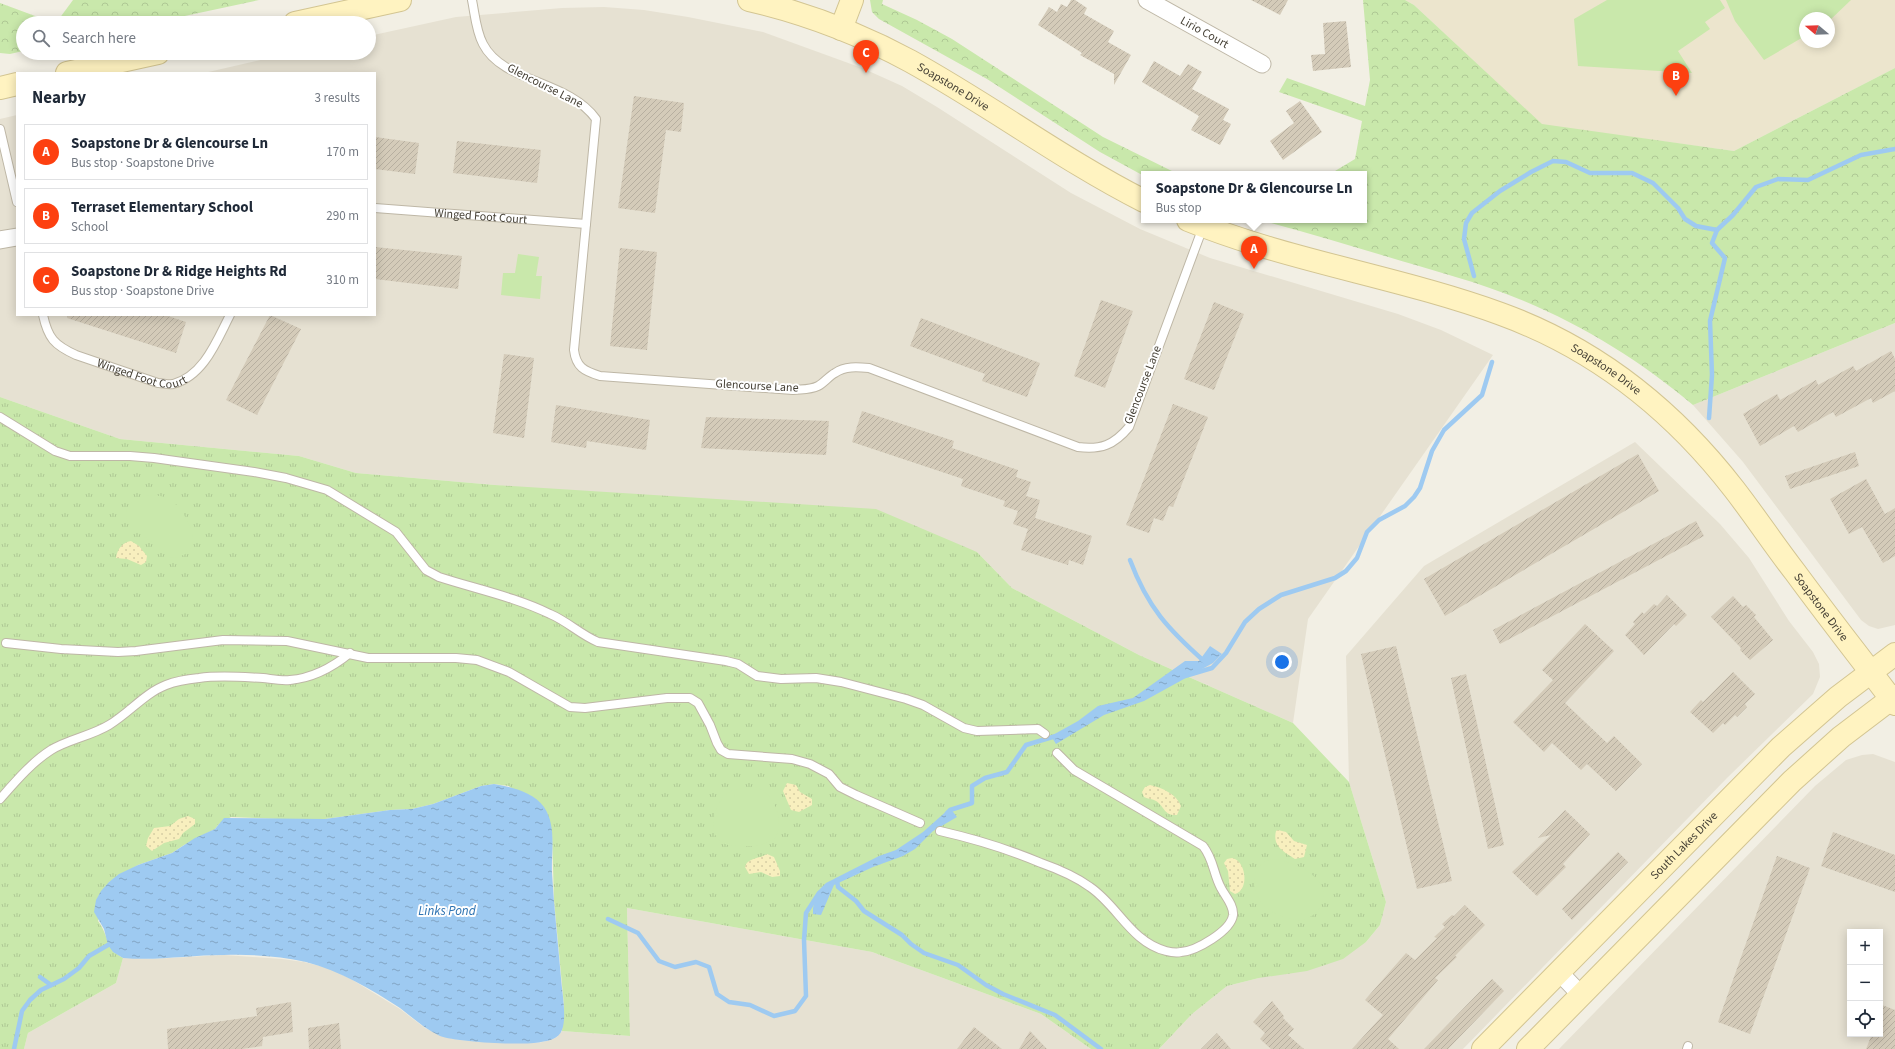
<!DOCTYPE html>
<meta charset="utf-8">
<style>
:root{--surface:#fff;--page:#f6f6f7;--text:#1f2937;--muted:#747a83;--line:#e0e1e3;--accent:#fd4010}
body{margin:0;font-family:"Source Sans 3",sans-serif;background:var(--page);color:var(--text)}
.controls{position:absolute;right:12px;bottom:12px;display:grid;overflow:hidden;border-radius:0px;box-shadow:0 2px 10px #0003}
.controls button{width:36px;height:36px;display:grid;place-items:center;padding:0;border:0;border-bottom:1px solid var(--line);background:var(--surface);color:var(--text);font:20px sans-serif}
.compass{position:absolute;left:1799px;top:12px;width:36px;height:36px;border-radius:50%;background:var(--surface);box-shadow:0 2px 10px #0003;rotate:289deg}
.you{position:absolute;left:1282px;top:662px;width:14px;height:14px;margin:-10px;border:3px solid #fff;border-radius:50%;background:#1a73e8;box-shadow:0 0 0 6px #1a73e833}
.badge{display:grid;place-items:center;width:26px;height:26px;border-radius:50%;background:var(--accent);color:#fff;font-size:13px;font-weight:700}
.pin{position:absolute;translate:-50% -33px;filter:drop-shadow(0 1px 2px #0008)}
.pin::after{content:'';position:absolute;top:21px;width:14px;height:12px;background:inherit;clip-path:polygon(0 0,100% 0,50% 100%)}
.popup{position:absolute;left:1141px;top:171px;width:226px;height:52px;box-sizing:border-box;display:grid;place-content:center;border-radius:0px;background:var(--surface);filter:drop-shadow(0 1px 3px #0005);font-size:13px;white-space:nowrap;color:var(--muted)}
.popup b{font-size:15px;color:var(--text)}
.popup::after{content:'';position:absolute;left:50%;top:100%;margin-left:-8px;border:8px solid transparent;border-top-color:var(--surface)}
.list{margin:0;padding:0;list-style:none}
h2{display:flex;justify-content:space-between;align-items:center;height:52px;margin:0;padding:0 16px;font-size:17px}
h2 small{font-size:13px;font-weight:400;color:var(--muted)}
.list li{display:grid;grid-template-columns:26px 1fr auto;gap:12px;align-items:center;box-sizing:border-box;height:56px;margin:0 8px 8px;padding:0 8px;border:1px solid var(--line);border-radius:0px}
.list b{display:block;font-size:15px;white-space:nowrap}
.list p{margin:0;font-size:13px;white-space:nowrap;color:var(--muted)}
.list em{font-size:13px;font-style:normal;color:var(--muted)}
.icon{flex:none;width:22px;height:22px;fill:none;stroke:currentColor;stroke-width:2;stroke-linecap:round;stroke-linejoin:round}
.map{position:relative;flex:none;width:1895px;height:1049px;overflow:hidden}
.search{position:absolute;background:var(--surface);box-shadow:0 2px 10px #0003;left:16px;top:16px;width:360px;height:44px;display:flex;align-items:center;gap:10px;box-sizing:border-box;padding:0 14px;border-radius:22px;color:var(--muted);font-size:15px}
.panel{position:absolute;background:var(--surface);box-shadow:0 2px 10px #0003;left:16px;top:72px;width:360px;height:244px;border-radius:0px}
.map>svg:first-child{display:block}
.residential{fill:#e6e1d2;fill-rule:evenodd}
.education{fill:#ece5cd;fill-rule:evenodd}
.grass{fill:url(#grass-tufts)}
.forest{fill:url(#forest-crowns)}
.sand{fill:url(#sand-dots)}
.park{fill:#c9e8ab}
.water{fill:url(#water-ripples)}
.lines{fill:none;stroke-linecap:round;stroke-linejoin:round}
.stream{stroke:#9ecaf1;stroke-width:4.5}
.building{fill:url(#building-hatch)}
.lane-casing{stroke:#beb7a6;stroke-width:10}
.street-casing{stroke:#beb7a6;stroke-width:19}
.secondary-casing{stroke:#d3c592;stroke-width:24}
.lane{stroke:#fff;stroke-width:8}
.street{stroke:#fff;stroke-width:17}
.secondary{stroke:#fff3c1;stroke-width:22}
.labels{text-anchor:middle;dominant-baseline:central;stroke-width:4;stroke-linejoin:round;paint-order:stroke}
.street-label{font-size:12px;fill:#443f34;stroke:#fff}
.water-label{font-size:13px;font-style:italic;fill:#2c72b1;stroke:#fff}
</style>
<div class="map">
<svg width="1895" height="1049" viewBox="0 0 1895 1049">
<defs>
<pattern id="grass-tufts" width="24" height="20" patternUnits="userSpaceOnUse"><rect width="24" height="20" fill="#c9e8ab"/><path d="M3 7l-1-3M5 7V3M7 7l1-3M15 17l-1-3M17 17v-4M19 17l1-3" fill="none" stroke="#aec894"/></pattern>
<pattern id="forest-crowns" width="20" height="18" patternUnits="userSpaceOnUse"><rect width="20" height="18" fill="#c9e8ab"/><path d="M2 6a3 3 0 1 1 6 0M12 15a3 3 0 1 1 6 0" fill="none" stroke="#aec894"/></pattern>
<pattern id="sand-dots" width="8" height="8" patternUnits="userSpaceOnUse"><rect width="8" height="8" fill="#f8efbe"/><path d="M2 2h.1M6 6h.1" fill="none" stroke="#d6cea4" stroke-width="1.8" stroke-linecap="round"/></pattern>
<pattern id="water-ripples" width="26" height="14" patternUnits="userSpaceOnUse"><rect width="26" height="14" fill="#9ecaf1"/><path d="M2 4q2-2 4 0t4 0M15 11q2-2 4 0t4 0" fill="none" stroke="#82a5c4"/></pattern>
<pattern id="building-hatch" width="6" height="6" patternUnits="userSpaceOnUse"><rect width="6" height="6" fill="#d4cbb9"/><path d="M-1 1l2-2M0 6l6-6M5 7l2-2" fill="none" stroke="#b7afa0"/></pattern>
</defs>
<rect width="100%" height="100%" fill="#f2efe4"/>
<g class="residential">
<polygon points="604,7 644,10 688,17 763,32 862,68 902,86 937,107 1071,193 1140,229 1210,258 1398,314 1441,330 1493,355 1308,619 1293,723 1139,655 1012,588 977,552 495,485 356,473 299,456 120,439 0,397 0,119 17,115 17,315 375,315 375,73 204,73 291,53 369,53 369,36 456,17 562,8"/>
<polygon points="1895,323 1895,625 1878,629 1869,626 1861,620 1743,462 1693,405"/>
<polygon points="1635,442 1720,524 1749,558 1789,621 1813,652 1819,664 1820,677 1813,694 1727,778 1463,1049 1159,1049 1192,1014 1227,986 1259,978 1366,942 1380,925 1386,902 1349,782 1346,656 1424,566"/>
<path d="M1873,754L1895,762V1049H1559L1815,786L1846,760L1862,755ZM1850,932H1880V1034H1850Z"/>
<polygon points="627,908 872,952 1041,1014 1091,1049 24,1049 28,1033 116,983 123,958 153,959 224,955 282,959 304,962 328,968 351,979 400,1009 425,1028 442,1036 459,1040 538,1043 551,1040 557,1037 562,1031 630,1036"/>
</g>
<path class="education" d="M1405,0H1895V68L1734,151L1542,125L1414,5ZM1805,18H1829V42H1805Z"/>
<path class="grass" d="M0,397L120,439L299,456L356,473L495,485L876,509L977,552L1012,588L1139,655L1293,723L1349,782L1386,902L1380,925L1366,942L1343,959L1307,971L1259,978L1227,986L1192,1014L1159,1049H1091L1041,1014L872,952L627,908L630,1036L562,1031L564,1006L554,900L552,833L509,786L494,784L481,786L433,804L412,809L390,810L325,819L301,820L231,817L219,824L215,829L184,845L172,853L138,865L109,882L98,921C109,936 105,947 123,958L116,983L28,1033L24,1049H0Z"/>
<g class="forest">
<polygon points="73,0 259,0 152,23 56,23"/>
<polygon points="870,0 883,0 882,4 917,20 952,39 1103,137 1178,174 1144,174 1144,176 1100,152 987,79 879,19 872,12"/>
<path d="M1363,0H1405L1414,5L1542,124L1734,151L1895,68V323L1693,405C1642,362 1586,327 1524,301C1479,282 1431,270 1385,256C1343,244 1302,231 1259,220H1364V174H1330L1355,159L1362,121L1279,92L1287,78L1365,106L1370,80Z"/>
<polygon points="0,3 54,23 23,23 23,51 10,54 0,53"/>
</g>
<g class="sand">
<path d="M131,541L139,546L147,556L146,562L141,565L127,559L116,558C117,550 122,542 131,541Z"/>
<polygon points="787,783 796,785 800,792 812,799 812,805 799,812 791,810 783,791"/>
<path d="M1150,785C1163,788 1176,794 1181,806L1177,815C1164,816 1165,807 1156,801C1153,799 1148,799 1144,797L1142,792L1145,787Z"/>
<polygon points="188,816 195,819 195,824 183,833 179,839 164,843 152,851 146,846 148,838 154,828 170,826 179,819"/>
<path d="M1278,830L1286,832L1294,841L1307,845L1304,857L1295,859C1285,852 1272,847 1276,831Z"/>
<path d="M767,854L774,857L780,871V876L772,877L761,872L749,874L745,867C747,858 759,859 767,854Z"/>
<path d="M1232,858C1246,860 1250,890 1235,894L1230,891L1228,871L1224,863L1227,859Z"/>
</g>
<g class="park">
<polygon points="1607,0 1720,0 1725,8 1705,22 1710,29 1678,51 1692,73 1578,66 1574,19"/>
<polygon points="1726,0 1851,0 1829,21 1829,18 1805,18 1805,36 1764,60 1735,21"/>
<polygon points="518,254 539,257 536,276 542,276 540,299 501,295 503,273 515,273"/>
<path d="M152,495C159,495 166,497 172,501C187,513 207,550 178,557C175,558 171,558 169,557C164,553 160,548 155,544C147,538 135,532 129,523C118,506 138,496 152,495Z"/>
<path d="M755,787C774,792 784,819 776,837C765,845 756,847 742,846C735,846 727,846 721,842C706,831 715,802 728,793C736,788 746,787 755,787Z"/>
<path d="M1274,859C1291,862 1314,870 1322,887C1329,902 1313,922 1297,920C1287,919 1275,915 1267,908C1250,894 1247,863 1274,859Z"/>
</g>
<g class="water">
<polygon points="1210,646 1222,654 1213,663 1144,701 1104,715 1056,744 1051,736 1078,721 1098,706 1133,698 1185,661 1199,661"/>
<path d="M494,784C512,787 533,792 544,807C557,826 551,852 552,873C554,908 558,943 561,978C562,992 567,1017 562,1030C559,1039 548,1041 541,1042C523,1046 456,1042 440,1036C425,1029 413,1018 400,1008C371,989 340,971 306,962C280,956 250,954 224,955C190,955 157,961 123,958L113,952L108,945L104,929L94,912L96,900L101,891L109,882L119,874L138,865L172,853L195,838L215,829L224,818L325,819L390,810L412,809L433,804L481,786Z"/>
<polygon points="950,808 957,817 933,831 915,849 903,856 873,867 834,885 821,915 813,914 813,908 818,891 826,883 879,856 896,850 923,832"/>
</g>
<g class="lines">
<g class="stream">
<polyline points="1474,276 1464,239 1466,223 1472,213 1500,191 1531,172 1553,161 1566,162 1590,173 1632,173 1653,183 1678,208 1685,219 1696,226 1717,230"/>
<polyline points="1709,418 1712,375 1710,321 1725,258 1712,243 1717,230 1733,215 1756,187 1778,179 1808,180 1861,155 1895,149"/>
<path d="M1130,560C1148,608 1168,629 1205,662"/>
<polyline points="1185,676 1212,668 1226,653 1245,622 1259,609 1281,595 1335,578 1346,571 1357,558 1367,532 1379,520 1405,506 1414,497 1420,488 1432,451 1444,430 1482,395 1492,362"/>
<polyline points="947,813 950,810 972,803 972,786 985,778 1007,772 1026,745 1056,736"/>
<polyline points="837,880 838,887 856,901 864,911 902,935 911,944 924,953 958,965 986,985 1003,994 1055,1015 1101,1049"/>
<polyline points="608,919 638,933 659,961 675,967 696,962 709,967 717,994 729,1002 750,1005 774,1016 795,1011 806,996 804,940 806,913 819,893"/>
<polyline points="40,977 51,985"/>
<polyline points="14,1049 22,1011 30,1000 41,990 64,979 79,968 89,956 108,945"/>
</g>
</g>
<g class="building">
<polygon points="1071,0 1075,0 1087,8 1084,14 1114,31 1108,42 1131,55 1114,85 1114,74 1080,55 1082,53 1038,25 1049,7 1057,12 1061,4 1067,7"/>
<polygon points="1251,0 1288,0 1280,15"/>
<polygon points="1346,21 1351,67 1313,71 1311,55 1325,54 1323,23"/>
<polygon points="1154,61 1180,76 1188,64 1202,72 1192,89 1229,109 1223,120 1231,124 1220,145 1191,130 1199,116 1142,82"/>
<polygon points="634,96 684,103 681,132 666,130 655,213 618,208"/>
<polygon points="1300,101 1322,132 1283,160 1270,141 1294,123 1286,111"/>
<polygon points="375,137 419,143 415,174 375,169"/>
<polygon points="457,141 541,150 537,183 453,173"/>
<polygon points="375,247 462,256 458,289 375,279"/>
<polygon points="620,248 657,252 647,350 610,346"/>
<polygon points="1101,300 1133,311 1105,388 1074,376"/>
<polygon points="1214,302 1244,314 1214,390 1184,379"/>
<polygon points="68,315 165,315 186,322 176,353 67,318"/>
<polygon points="270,315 301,329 257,415 226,400"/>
<polygon points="921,318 1040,363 1027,397 982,381 985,374 910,346"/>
<polygon points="1891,351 1895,359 1895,391 1873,403 1871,398 1836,417 1833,412 1798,432 1794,426 1760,446 1743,414 1777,394 1780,400 1816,380 1818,385 1853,366 1856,371"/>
<polygon points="504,354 534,358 524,438 493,433"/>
<polygon points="1173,404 1208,417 1173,507 1169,506 1163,521 1154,518 1149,533 1126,525"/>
<polygon points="556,405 650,420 646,450 587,441 586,448 551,442"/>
<polygon points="862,411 954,441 952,448 1018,470 1016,477 1031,482 1026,496 1040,500 1035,518 1092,536 1083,565 1069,560 1068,565 1021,550 1028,529 1013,524 1018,511 1003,506 1005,501 961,486 963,479 852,442"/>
<polygon points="706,417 829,421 826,455 701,448"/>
<polygon points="1855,452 1859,466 1790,489 1785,476"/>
<polygon points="1638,454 1659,491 1445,616 1424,579"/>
<polygon points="1866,479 1885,514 1895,508 1895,556 1883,563 1862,527 1849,534 1830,499"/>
<polygon points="1696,521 1704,536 1500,644 1493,630"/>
<polygon points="1667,595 1687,615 1676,626 1674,624 1644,655 1625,635 1635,624 1633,622 1642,612 1644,614 1654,604 1657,606"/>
<polygon points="1733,596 1743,607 1746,605 1756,615 1754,617 1773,640 1750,660 1740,650 1741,648 1711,617"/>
<polygon points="1585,624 1614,651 1565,703 1607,743 1614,736 1642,764 1616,791 1587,764 1581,770 1552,743 1544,752 1513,722 1553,680 1542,670"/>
<polygon points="1396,646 1452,881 1417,889 1361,654"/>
<polygon points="1733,672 1755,694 1745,704 1747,707 1737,717 1735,715 1725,725 1723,723 1713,733 1690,712 1701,700 1703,702"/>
<polygon points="1466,674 1504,845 1488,849 1451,678"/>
<polygon points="1565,810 1590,834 1563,864 1566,867 1537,896 1512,872 1551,835 1538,838"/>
<polygon points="1833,832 1895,855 1895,892 1821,866"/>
<polygon points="1618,852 1628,862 1572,920 1562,909"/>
<polygon points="1777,856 1810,868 1750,1034 1718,1022"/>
<polygon points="1465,905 1485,925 1455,956 1457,957 1435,978 1438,980 1388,1039 1399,1049 1352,1049 1383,1015 1365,1000 1406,953 1415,960 1437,938 1434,937 1445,927 1442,924 1452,915 1454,916"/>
<polygon points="1492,979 1504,991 1448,1049 1424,1049"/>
<polygon points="1272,1001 1284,1016 1283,1018 1294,1029 1288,1035 1304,1049 1271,1049 1260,1039 1265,1033 1253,1022"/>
<polygon points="291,1002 293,1032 263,1037 262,1046 242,1049 168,1049 167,1029 257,1016 256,1008"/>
<polygon points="1882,1005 1895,1010 1895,1049 1866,1049 1872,1034 1880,1034 1880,1012"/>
<polygon points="339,1023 341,1049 309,1049 308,1028"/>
<polygon points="974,1027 1002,1049 957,1049"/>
<polygon points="1030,1031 1047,1049 1019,1049"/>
<polygon points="1217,1033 1231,1049 1201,1049"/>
</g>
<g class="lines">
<defs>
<g id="lane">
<path d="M472,0C475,15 476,31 483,44C503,83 568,80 596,119L574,350C576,367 584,371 600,376L793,390C802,389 810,390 818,386C824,383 829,376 835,373C845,366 857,367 869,368L1078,447C1101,450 1114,445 1129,427L1203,227"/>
<polyline points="0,129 17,202"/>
<path id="s1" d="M375,208L586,224"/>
<path id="s2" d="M43,315C48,338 54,345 76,355L158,383C163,383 168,385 173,384C204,376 217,340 230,315"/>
<path d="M0,417L55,451L70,456H130L154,458L254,472L286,478L327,490L396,532L426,570L439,577C476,589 515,597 550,614C567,621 581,635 598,642L726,661L738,664L757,676L781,679L816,678L841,682L906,699L923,705L964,728L977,731L1038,729L1045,734"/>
<polyline points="6,643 61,649 118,652 136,651 223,640 287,641 368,658 456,658 477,660 509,672 570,707 585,708 667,698 690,698 698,703 710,725 717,743 721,750 728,754 792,759 810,764 829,774 840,787 856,795 920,823"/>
<path d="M0,799C15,782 32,762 51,750C69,739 91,736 109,725C129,713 145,693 166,685C176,681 189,679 199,678C220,675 242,677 263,678C272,679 281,681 290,680C313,678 333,667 350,653"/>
<path d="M940,831C975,839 1008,849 1041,863C1058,869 1075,876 1090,887C1118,906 1131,942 1166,951C1170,952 1177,953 1181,952C1196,951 1231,931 1233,915C1234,905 1225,896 1221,888C1213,873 1214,860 1203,846L1074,770L1057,753"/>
<polyline points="1687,1049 1688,1046"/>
</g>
<g id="street">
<path id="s3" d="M1147,0L1262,64"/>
<polyline points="0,240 17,237"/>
<polyline points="1559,972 1581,995"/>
</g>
<g id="secondary">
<path id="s4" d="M749,0C805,13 860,34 910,61C990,105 1063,160 1144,201"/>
<polyline points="295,23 400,0"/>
<polyline points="841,29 852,0"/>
<polyline points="67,73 158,53"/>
<polyline points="0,88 17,84"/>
<path id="s5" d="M1188,220C1288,261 1400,277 1501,314C1597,349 1672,409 1734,489C1755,516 1774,545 1795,572C1828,617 1862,660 1895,704"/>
<path id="s6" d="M1483,1049L1781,747L1838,697L1895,654"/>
<polyline points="1528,1049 1792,781 1841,737 1895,696"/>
</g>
</defs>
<use href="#lane" class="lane-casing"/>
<use href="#street" class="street-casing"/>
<use href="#secondary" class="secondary-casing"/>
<use href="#lane" class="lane"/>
<use href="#street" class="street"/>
<use href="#secondary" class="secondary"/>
</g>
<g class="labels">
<g class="street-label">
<text stroke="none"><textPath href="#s3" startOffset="66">Lirio Court</textPath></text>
<text transform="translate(545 86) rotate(27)">Glencourse Lane</text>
<text stroke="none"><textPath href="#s4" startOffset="223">Soapstone Drive</textPath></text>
<text stroke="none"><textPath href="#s1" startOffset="106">Winged Foot Court</textPath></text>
<text stroke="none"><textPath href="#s2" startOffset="124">Winged Foot Court</textPath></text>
<text stroke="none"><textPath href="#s5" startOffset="446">Soapstone Drive</textPath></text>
<text transform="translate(1143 385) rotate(-69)">Glencourse Lane</text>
<text transform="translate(757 386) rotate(3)">Glencourse Lane</text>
<text stroke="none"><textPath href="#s5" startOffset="769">Soapstone Drive</textPath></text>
<text stroke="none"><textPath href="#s6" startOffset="286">South Lakes Drive</textPath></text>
</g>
<g class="water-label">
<text x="447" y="911">Links Pond</text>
</g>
</g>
</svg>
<div class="controls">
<button>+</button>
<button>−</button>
<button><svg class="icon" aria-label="locate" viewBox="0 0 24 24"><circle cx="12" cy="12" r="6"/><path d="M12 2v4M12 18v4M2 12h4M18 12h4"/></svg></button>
</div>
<svg class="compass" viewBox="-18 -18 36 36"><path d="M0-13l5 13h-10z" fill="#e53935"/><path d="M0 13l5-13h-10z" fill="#747a83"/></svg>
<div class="you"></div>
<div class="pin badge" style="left:1254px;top:269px">A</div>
<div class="popup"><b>Soapstone Dr &amp; Glencourse Ln</b>Bus stop</div>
<div class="pin badge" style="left:1676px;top:96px">B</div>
<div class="pin badge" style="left:866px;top:73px">C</div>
<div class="search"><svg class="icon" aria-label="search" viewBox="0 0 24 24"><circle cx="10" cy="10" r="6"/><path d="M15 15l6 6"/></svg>Search here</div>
<section class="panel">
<h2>Nearby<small>3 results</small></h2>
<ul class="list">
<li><span class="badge">A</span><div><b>Soapstone Dr &amp; Glencourse Ln</b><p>Bus stop · Soapstone Drive</p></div><em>170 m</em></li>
<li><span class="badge">B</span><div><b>Terraset Elementary School</b><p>School</p></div><em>290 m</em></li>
<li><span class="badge">C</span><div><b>Soapstone Dr &amp; Ridge Heights Rd</b><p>Bus stop · Soapstone Drive</p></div><em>310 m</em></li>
</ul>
</section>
</div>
